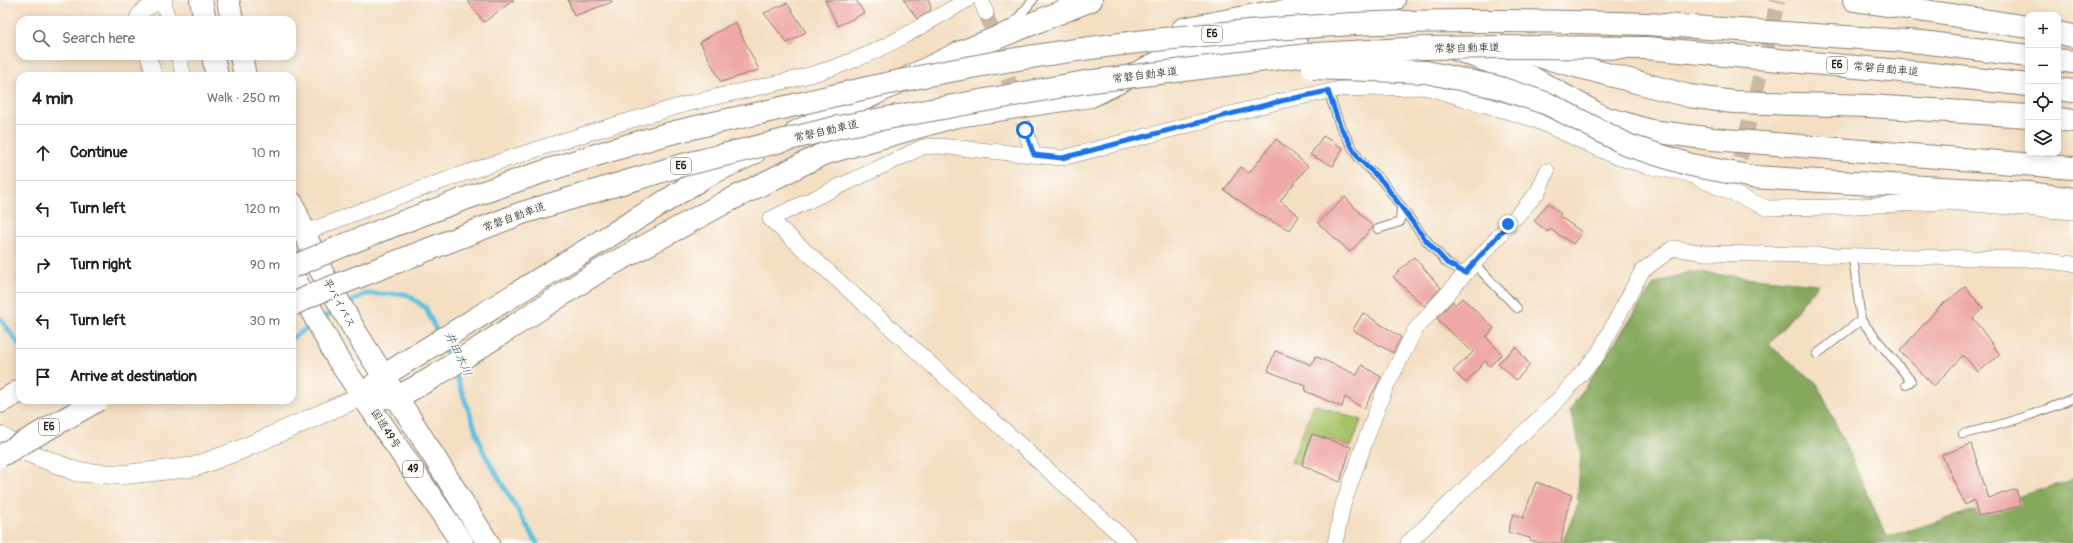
<!DOCTYPE html>
<meta charset="utf-8">
<style>
:root{--surface:#fff;--page:#f2f2f2;--text:#202124;--muted:#757577;--line:#e0e0e0}
body{margin:0;font-family:Pangolin,"Klee One",sans-serif;background:var(--page);color:var(--text)}
.controls{position:absolute;right:12px;top:12px;display:grid;overflow:hidden;border-radius:8px;box-shadow:0 2px 10px #0003}
.controls button{width:36px;height:36px;display:grid;place-items:center;padding:0;border:0;border-bottom:1px solid var(--line);background:var(--surface);color:var(--text);font:20px sans-serif}
.stop{position:absolute;width:12px;height:12px;margin:-9px;border:3px solid #1a73e8;border-radius:50%;background:#fff}
.stop.end{background:#1a73e8;border-color:#fff;box-shadow:0 1px 4px #0008}
.list{margin:0;padding:0;list-style:none}
h2{display:flex;justify-content:space-between;align-items:center;height:52px;margin:0;padding:0 16px;font-size:17px}
h2 small{font-size:13px;font-weight:400;color:var(--muted)}
.list li{display:grid;grid-template-columns:26px 1fr auto;gap:12px;align-items:center;box-sizing:border-box;height:56px;padding:0 16px;border-top:1px solid var(--line)}
.list b{display:block;font-size:15px;white-space:nowrap}
.list em{font-size:13px;font-style:normal;color:var(--muted)}
.icon{flex:none;width:22px;height:22px;fill:none;stroke:currentColor;stroke-width:2;stroke-linecap:round;stroke-linejoin:round}
.map{position:relative;flex:none;width:2073px;height:543px;overflow:hidden}
.search{position:absolute;background:var(--surface);box-shadow:0 2px 10px #0003;left:16px;top:16px;width:280px;height:44px;display:flex;align-items:center;gap:10px;box-sizing:border-box;padding:0 14px;border-radius:12px;color:var(--muted);font-size:15px}
.panel{position:absolute;background:var(--surface);box-shadow:0 2px 10px #0003;left:16px;top:72px;width:280px;height:332px;border-radius:12px}
.map>svg:first-child{display:block}
.green{fill:#a7c268;stroke:#626f42}
.forest{fill:#85a85c;stroke:#50623c}
.lines{fill:none;stroke-linecap:round;stroke-linejoin:round}
.stream{stroke:#61c1e0;stroke-width:5}
.building{fill:#eea8a6}
.minor-tunnel{stroke:#c9b8a2;stroke-width:15;stroke-dasharray:15 8;stroke-linecap:butt}
.service-casing{stroke:#887e70;stroke-width:10}
.minor-casing{stroke:#887e70;stroke-width:16}
.tertiary-casing{stroke:#887e70;stroke-width:20}
.trunk-casing{stroke:#887e70;stroke-width:24}
.motorway-casing{stroke:#887e70;stroke-width:24}
.service{stroke:#fff;stroke-width:8}
.minor{stroke:#fff;stroke-width:15}
.tertiary{stroke:#fff;stroke-width:19}
.trunk{stroke:#fff;stroke-width:22}
.motorway{stroke:#fff;stroke-width:22}
.motorway-bridge-casing{stroke:#887e70;stroke-width:24;stroke-linecap:butt}
.motorway-bridge{stroke:#fff;stroke-width:22}
.route{stroke:#1a73e8;stroke-width:5}
.labels{text-anchor:middle;dominant-baseline:central;stroke-width:3;stroke-linejoin:round;paint-order:stroke}
.shield{fill:#fdfcf7;stroke:#605f5e;stroke-width:1}
.shield-label{font-size:10px;font-weight:bold;fill:#1c1c1c}
.street-label{font-size:11px;fill:#1c1c1c;stroke:#fdfcf7}
.water-label{font-size:12px;font-style:italic;fill:#385e6a;stroke:#fdfcf7}
</style>
<div class="map">
<svg width="2073" height="543" viewBox="0 0 2073 543">
<rect width="100%" height="100%" fill="#fdfcf7"/>
<filter id="ink" filterUnits="userSpaceOnUse"><feTurbulence type="fractalNoise" baseFrequency=".025" numOctaves="2"/><feDisplacementMap in="SourceGraphic" scale="8" xChannelSelector="R" yChannelSelector="G"/><feConvolveMatrix kernelMatrix="1 2 1 2 8 2 1 2 1" color-interpolation-filters="sRGB"/></filter>
<filter id="wash" filterUnits="userSpaceOnUse"><feTurbulence type="fractalNoise" baseFrequency=".012" numOctaves="4" result="noise"/><feDisplacementMap in="SourceGraphic" scale="16" xChannelSelector="R" yChannelSelector="G"/><feGaussianBlur stdDeviation="0.9" result="paint"/><feColorMatrix in="noise" values="0 0 0 0 0 0 0 0 0 0 0 0 0 0 0 0 0 1.4 0 .05"/><feComposite in="paint" operator="in"/></filter>
<g filter="url(#wash)">
<rect width="100%" height="100%" fill="#f4dfc3"/>
<polygon class="green" points="1314,404 1361,420 1351,447 1311,432 1299,465 1291,462"/>
<polygon class="forest" points="1689,272 1818,284 1769,345 1817,383 1887,537 2069,481 2073,477 2073,543 1562,543 1577,507 1581,452 1570,410 1654,284"/>
<g class="lines">
<g class="stream">
<polyline points="345,305 365,294 406,294 426,308 438,335"/>
<polyline points="0,318 20,346"/>
<polyline points="321,319 337,310"/>
<polyline points="292,338 313,324"/>
<polyline points="443,344 450,361"/>
<polyline points="454,370 484,453 537,543"/>
</g>
</g>
<g id="blocks">
<g class="building">
<polygon points="467,0 514,0 484,22"/>
<polygon points="568,0 611,0 612,2 574,16"/>
<polygon points="825,0 856,0 864,13 838,26"/>
<polygon points="904,0 929,0 931,10 917,19"/>
<polygon points="787,3 806,32 787,43 764,13"/>
<polygon points="735,22 759,70 721,82 700,42"/>
<polygon points="1323,136 1343,148 1333,166 1310,155"/>
<polygon points="1276,139 1308,166 1280,201 1299,216 1290,230 1263,217 1224,190 1241,167 1249,173"/>
<polygon points="1345,197 1373,227 1350,252 1318,223"/>
<polygon points="1548,203 1561,214 1559,216 1582,232 1573,244 1550,229 1548,232 1534,221"/>
<polygon points="1414,257 1441,288 1424,306 1393,277"/>
<polygon points="1965,287 1983,308 1973,318 2000,355 1978,372 1963,355 1934,386 1900,351 1940,306"/>
<polygon points="1462,298 1494,328 1486,337 1502,354 1490,366 1485,361 1466,383 1453,371 1473,352 1439,322 1440,321 1437,318 1453,301 1455,305"/>
<polygon points="1363,313 1401,337 1393,353 1353,330"/>
<polygon points="1516,347 1530,365 1516,380 1498,363"/>
<polygon points="1275,351 1312,365 1315,356 1357,375 1362,365 1381,377 1364,409 1345,397 1342,407 1305,391 1306,386 1268,371"/>
<polygon points="1312,434 1351,447 1340,482 1302,465"/>
<polygon points="1971,444 1989,498 2016,489 2021,506 1978,516 1974,500 1965,505 1942,455"/>
<polygon points="1536,482 1572,495 1566,515 1561,543 1540,543 1530,540 1530,538 1508,532 1513,514 1523,518"/>
</g>
</g>
</g>
<g filter="url(#ink)">
<use href="#blocks" fill-opacity="0" stroke="#887e70" stroke-width="1"/>
<g class="lines">
<g class="minor-tunnel">
<polyline points="986,13 1025,130"/>
<polyline points="1735,181 1778,0"/>
</g>
<defs>
<g id="service">
<polyline points="1011,26 1033,0"/>
<polyline points="1328,91 1340,126 1359,159 1382,181 1425,239 1447,263 1465,273"/>
<polyline points="1378,229 1400,222 1401,209"/>
<polyline points="1473,263 1517,308"/>
<polyline points="1861,320 1911,381 1906,385"/>
<polyline points="1817,354 1861,320 1853,257"/>
<path d="M1963,434C2001,425 2037,415 2073,398"/>
</g>
<g id="minor">
<polyline points="981,0 986,13"/>
<path d="M137,20C138,9 154,5 163,1L168,20"/>
<polyline points="148,56 155,76"/>
<polyline points="178,56 184,76"/>
<polyline points="1025,130 1034,155"/>
<path d="M304,233C426,184 550,143 676,107C735,90 797,83 854,60C894,44 930,21 967,0"/>
<polyline points="1129,543 770,219 923,147 939,146 1062,158 1281,101 1340,89 1425,87 1533,119 1614,156 1647,166 1686,173 1767,208 1836,207 1946,202 2073,212"/>
<polyline points="1335,543 1343,505 1366,439 1384,391 1415,330 1538,192 1547,171"/>
<polyline points="1408,543 1559,399 1598,354 1642,271 1673,248 1705,253 2028,259 2073,264"/>
</g>
<g id="tertiary">
<polyline points="163,0 163,1"/>
<polyline points="0,436 27,452 77,472 120,475 194,467 240,450 364,395"/>
</g>
<g id="trunk">
<polyline points="201,0 205,20"/>
<polyline points="228,0 232,20"/>
<polyline points="213,56 217,76"/>
<polyline points="241,56 245,76"/>
<polyline points="292,203 319,267 354,329 488,543"/>
<polyline points="292,274 337,358 462,543"/>
</g>
<g id="motorway">
<polyline points="1854,0 2028,27"/>
<polyline points="1647,24 1922,42 2028,56"/>
<polyline points="1183,29 1266,13 1394,0"/>
<polyline points="2058,33 2073,36"/>
<polyline points="1452,48 1531,77 1603,117 1651,131 1713,139 2073,168"/>
<polyline points="1646,48 1923,73 2028,85"/>
<polyline points="1516,50 1689,96 1733,102 1869,106 2028,116"/>
<polyline points="2058,60 2073,62"/>
<polyline points="2058,89 2073,91"/>
<polyline points="2058,119 2073,121"/>
<polyline points="796,132 959,53 1091,0"/>
<polyline points="1753,177 2028,193 2073,199"/>
<polyline points="364,395 396,398 432,378 601,270 724,203 823,154 957,116 1091,96 1159,62 1297,46"/>
<polyline points="364,395 383,376 706,176 754,153"/>
<polyline points="0,402 20,391"/>
</g>
</defs>
<use href="#service" class="service-casing"/>
<use href="#minor" class="minor-casing"/>
<use href="#tertiary" class="tertiary-casing"/>
<use href="#trunk" class="trunk-casing"/>
<use href="#motorway" class="motorway-casing"/>
<use href="#service" class="service"/>
<use href="#minor" class="minor"/>
<use href="#tertiary" class="tertiary"/>
<use href="#trunk" class="trunk"/>
<use href="#motorway" class="motorway"/>
<defs>
<g id="motorway-bridge">
<polyline points="1313,68 1426,72 1497,87 1548,104 1630,146 1691,165 1753,177"/>
<path d="M292,267C409,217 530,173 653,138C695,126 739,118 782,108C843,93 904,79 966,68C1078,47 1192,34 1305,27C1419,19 1533,20 1647,24"/>
<polyline points="292,305 314,294 522,213 679,166 838,127 1085,82 1315,54 1425,48 1506,47 1646,48"/>
<polyline points="0,456 98,400"/>
</g>
</defs>
<use href="#motorway-bridge" class="motorway-bridge-casing"/>
<use href="#motorway-bridge" class="motorway-bridge"/>
</g>
</g>
<g class="lines" filter="url(#ink)">
<polyline class="route" points="1025,130 1034,155 1062,158 1281,101 1328,91 1340,126 1359,159 1382,181 1425,239 1447,263 1465,273 1508,224"/>
</g>
<g class="labels">
<g class="shield">
<rect x="1202" y="26" width="20" height="16" rx="3"/>
<rect x="1827" y="57" width="20" height="16" rx="3"/>
<rect x="671" y="158" width="20" height="16" rx="3"/>
<rect x="39" y="419" width="20" height="16" rx="3"/>
<rect x="403" y="461" width="20" height="16" rx="3"/>
</g>
<g class="shield-label">
<text x="1212" y="34">E6</text>
<text x="1837" y="65">E6</text>
<text x="681" y="166">E6</text>
<text x="49" y="427">E6</text>
<text x="413" y="469">49</text>
</g>
<g class="street-label">
<text transform="translate(1467 48) rotate(-1)">常磐自動車道</text>
<text transform="translate(1886 69) rotate(5)">常磐自動車道</text>
<text transform="translate(1145 75) rotate(-7)">常磐自動車道</text>
<text transform="translate(826 131) rotate(-13)">常磐自動車道</text>
<text transform="translate(514 217) rotate(-20)">常磐自動車道</text>
<text transform="translate(339 303) rotate(61)">平バイパス</text>
<text transform="translate(386 429) rotate(57)">国道49号</text>
</g>
<g class="water-label">
<text transform="translate(458 354) rotate(65)">井田木川</text>
</g>
</g>
</svg>
<div class="controls">
<button>+</button>
<button>−</button>
<button><svg class="icon" aria-label="locate" viewBox="0 0 24 24"><circle cx="12" cy="12" r="6"/><path d="M12 2v4M12 18v4M2 12h4M18 12h4"/></svg></button>
<button><svg class="icon" aria-label="layers" viewBox="0 0 24 24"><path d="M12 4l9 5-9 5-9-5zM3 14l9 5 9-5"/></svg></button>
</div>
<div class="stop" style="left:1025px;top:130px"></div>
<div class="stop end" style="left:1508px;top:224px"></div>
<div class="search"><svg class="icon" aria-label="search" viewBox="0 0 24 24"><circle cx="10" cy="10" r="6"/><path d="M15 15l6 6"/></svg>Search here</div>
<section class="panel">
<h2>4 min<small>Walk · 250 m</small></h2>
<ul class="list">
<li><svg class="icon" aria-label="ahead" viewBox="0 0 24 24"><path d="M12 20V5M6 11l6-6 6 6"/></svg><div><b>Continue</b></div><em>10 m</em></li>
<li><svg class="icon" aria-label="left" viewBox="0 0 24 24"><path d="M17 20v-9H6M10 6l-5 5 5 5"/></svg><div><b>Turn left</b></div><em>120 m</em></li>
<li><svg class="icon" aria-label="right" viewBox="0 0 24 24"><path d="M7 20v-9h11M14 6l5 5-5 5"/></svg><div><b>Turn right</b></div><em>90 m</em></li>
<li><svg class="icon" aria-label="left" viewBox="0 0 24 24"><path d="M17 20v-9H6M10 6l-5 5 5 5"/></svg><div><b>Turn left</b></div><em>30 m</em></li>
<li><svg class="icon" aria-label="arrive" viewBox="0 0 24 24"><path d="M6 21V4h12l-3 4 3 4H6"/></svg><div><b>Arrive at destination</b></div></li>
</ul>
</section>
</div>
